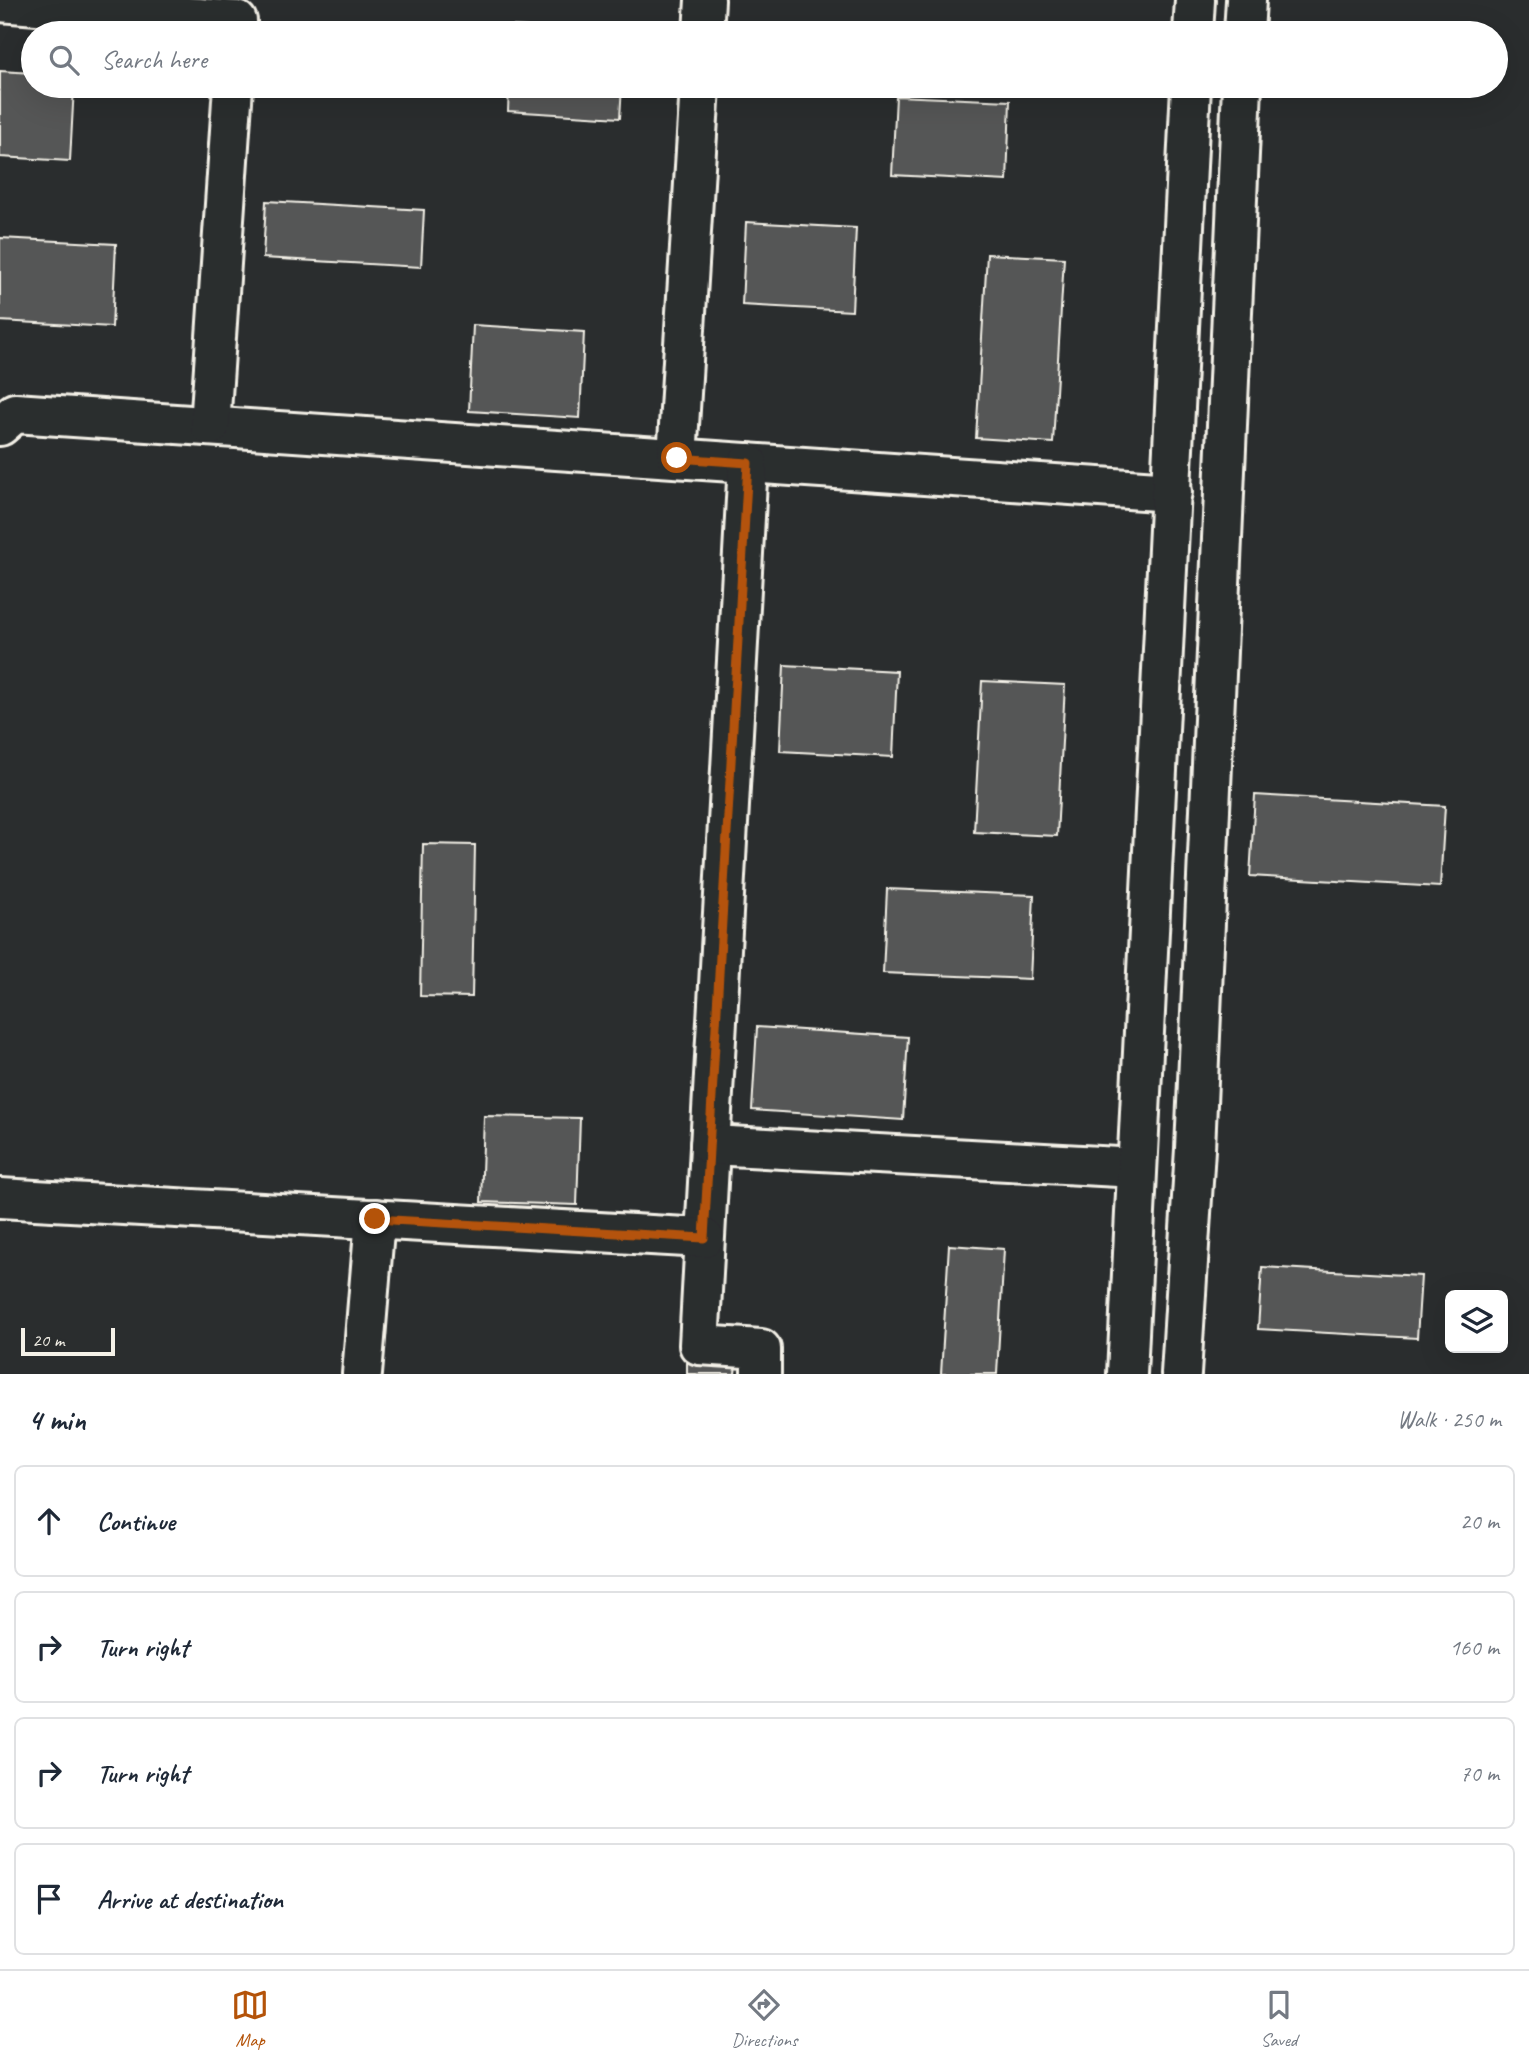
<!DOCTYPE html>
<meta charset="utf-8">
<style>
:root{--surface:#fff;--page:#f6f6f7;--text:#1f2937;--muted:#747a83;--line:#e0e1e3;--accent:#b45309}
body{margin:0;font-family:Caveat,sans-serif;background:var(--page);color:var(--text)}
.controls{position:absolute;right:21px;bottom:21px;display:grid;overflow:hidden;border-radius:10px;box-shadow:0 7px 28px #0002}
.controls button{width:63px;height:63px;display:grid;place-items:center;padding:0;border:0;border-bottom:2px solid var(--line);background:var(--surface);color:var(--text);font:35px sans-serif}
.scale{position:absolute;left:21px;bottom:18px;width:94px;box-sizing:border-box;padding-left:7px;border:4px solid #f4f1e8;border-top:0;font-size:19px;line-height:24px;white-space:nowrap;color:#f4f1e8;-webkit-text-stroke:5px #2a2d2e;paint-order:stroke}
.stop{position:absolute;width:21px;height:21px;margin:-16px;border:5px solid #b45309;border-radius:50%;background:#fff}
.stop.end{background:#b45309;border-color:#fff;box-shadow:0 2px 7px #0008}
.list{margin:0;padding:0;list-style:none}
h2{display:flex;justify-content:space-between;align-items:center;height:91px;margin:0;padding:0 28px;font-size:30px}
h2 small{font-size:23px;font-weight:400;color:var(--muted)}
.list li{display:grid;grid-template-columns:46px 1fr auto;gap:21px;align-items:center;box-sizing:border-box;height:112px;margin:0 14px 14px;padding:0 14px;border:2px solid var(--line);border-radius:10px}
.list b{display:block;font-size:26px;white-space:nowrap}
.list em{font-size:23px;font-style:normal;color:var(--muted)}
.icon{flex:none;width:38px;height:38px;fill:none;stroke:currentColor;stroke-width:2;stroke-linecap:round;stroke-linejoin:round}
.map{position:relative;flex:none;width:1529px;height:1374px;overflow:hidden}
.search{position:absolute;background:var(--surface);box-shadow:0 7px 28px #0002;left:21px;right:21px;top:21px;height:77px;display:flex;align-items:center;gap:18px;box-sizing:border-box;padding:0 24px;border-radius:38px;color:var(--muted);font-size:26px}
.sheet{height:595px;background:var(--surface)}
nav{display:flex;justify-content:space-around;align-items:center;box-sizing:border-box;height:98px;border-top:2px solid var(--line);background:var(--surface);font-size:19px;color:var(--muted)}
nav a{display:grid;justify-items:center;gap:4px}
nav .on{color:var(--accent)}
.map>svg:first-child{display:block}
.building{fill:#555756;stroke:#f4f1e8;stroke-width:2}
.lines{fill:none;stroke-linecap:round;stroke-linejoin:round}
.minor-casing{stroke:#f4f1e8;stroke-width:44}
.major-casing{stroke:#f4f1e8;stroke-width:44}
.minor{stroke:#2a2d2e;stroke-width:38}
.major{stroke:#2a2d2e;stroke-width:38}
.route{stroke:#b45309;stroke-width:9}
</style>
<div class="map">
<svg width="1529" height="1374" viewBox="0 0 1529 1374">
<rect width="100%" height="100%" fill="#2a2d2e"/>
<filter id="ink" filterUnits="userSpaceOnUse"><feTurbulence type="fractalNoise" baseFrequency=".0143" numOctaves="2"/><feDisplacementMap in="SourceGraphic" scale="14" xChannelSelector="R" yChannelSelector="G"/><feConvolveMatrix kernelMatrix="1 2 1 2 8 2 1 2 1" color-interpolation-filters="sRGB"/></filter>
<g filter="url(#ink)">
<g class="building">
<polygon points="513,26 625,33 512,33"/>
<polygon points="0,71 33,73 33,86 74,86 70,161 0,157"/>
<polygon points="509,86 622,86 620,118 508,111"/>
<polygon points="896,96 1010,101 1007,181 892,175"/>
<polygon points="266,201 424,210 421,267 263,258"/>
<polygon points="746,222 856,228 852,311 742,305"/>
<polygon points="0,238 116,244 112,327 0,321"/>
<polygon points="987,254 1064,258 1053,443 976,438"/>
<polygon points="473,325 584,332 580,418 469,411"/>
<polygon points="784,665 897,671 893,757 780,751"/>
<polygon points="982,681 1065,685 1057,836 974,832"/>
<polygon points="1255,795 1445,806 1440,887 1250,876"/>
<polygon points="423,844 475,845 472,997 420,996"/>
<polygon points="887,889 1034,895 1030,979 883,973"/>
<polygon points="757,1027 908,1037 903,1120 752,1110"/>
<polygon points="484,1116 580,1118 577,1205 481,1202"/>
<polygon points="949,1245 1004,1249 997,1374 941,1374"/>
<polygon points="1262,1267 1421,1276 1417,1338 1258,1329"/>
<polygon points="687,1362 736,1363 735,1374 687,1374"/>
</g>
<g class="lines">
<defs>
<g id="minor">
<polyline points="0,2 237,21 236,33"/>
<polyline points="703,33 705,0"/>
<polyline points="0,426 15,413 1172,492"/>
<polyline points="210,426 233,86"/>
<polyline points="677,458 700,86"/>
<polyline points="748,463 699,1345 761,1349 761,1374"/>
<polyline points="710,1145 1137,1168"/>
<polyline points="0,1198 704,1238"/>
<polyline points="362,1374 375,1219"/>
</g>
<g id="major">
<polyline points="1193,33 1195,0"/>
<polyline points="1244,33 1246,0"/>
<polyline points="1127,1374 1191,86"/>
<polyline points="1181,1374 1195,1149 1242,86"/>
</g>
</defs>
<use href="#minor" class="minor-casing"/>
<use href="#major" class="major-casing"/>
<use href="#minor" class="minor"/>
<use href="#major" class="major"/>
</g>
</g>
<g class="lines" filter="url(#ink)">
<polyline class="route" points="375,1219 704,1238 748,463 677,458"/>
</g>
</svg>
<div class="controls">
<button><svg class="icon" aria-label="layers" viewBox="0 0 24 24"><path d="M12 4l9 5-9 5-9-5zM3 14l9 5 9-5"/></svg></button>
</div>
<div class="scale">20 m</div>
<div class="stop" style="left:677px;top:458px"></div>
<div class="stop end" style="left:375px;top:1219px"></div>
<div class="search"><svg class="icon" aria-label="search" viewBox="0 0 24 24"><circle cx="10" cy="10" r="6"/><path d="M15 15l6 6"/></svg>Search here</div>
</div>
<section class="sheet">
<h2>4 min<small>Walk · 250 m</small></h2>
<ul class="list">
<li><svg class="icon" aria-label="ahead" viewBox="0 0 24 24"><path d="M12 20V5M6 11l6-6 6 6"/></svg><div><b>Continue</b></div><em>20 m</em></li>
<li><svg class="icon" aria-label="right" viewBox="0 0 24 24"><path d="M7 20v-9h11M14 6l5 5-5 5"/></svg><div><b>Turn right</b></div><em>160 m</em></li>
<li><svg class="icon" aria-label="right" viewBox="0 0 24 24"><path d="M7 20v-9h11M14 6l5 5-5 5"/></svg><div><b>Turn right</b></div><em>70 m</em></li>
<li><svg class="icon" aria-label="arrive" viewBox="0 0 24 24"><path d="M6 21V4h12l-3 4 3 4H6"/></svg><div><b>Arrive at destination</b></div></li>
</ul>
</section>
<nav>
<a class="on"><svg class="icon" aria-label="map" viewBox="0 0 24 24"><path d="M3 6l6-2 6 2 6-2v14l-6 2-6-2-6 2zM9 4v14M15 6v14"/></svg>Map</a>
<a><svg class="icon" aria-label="directions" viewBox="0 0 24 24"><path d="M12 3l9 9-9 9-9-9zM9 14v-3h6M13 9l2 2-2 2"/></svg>Directions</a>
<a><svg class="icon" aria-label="saved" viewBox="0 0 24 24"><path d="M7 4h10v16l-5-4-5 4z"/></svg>Saved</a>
</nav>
